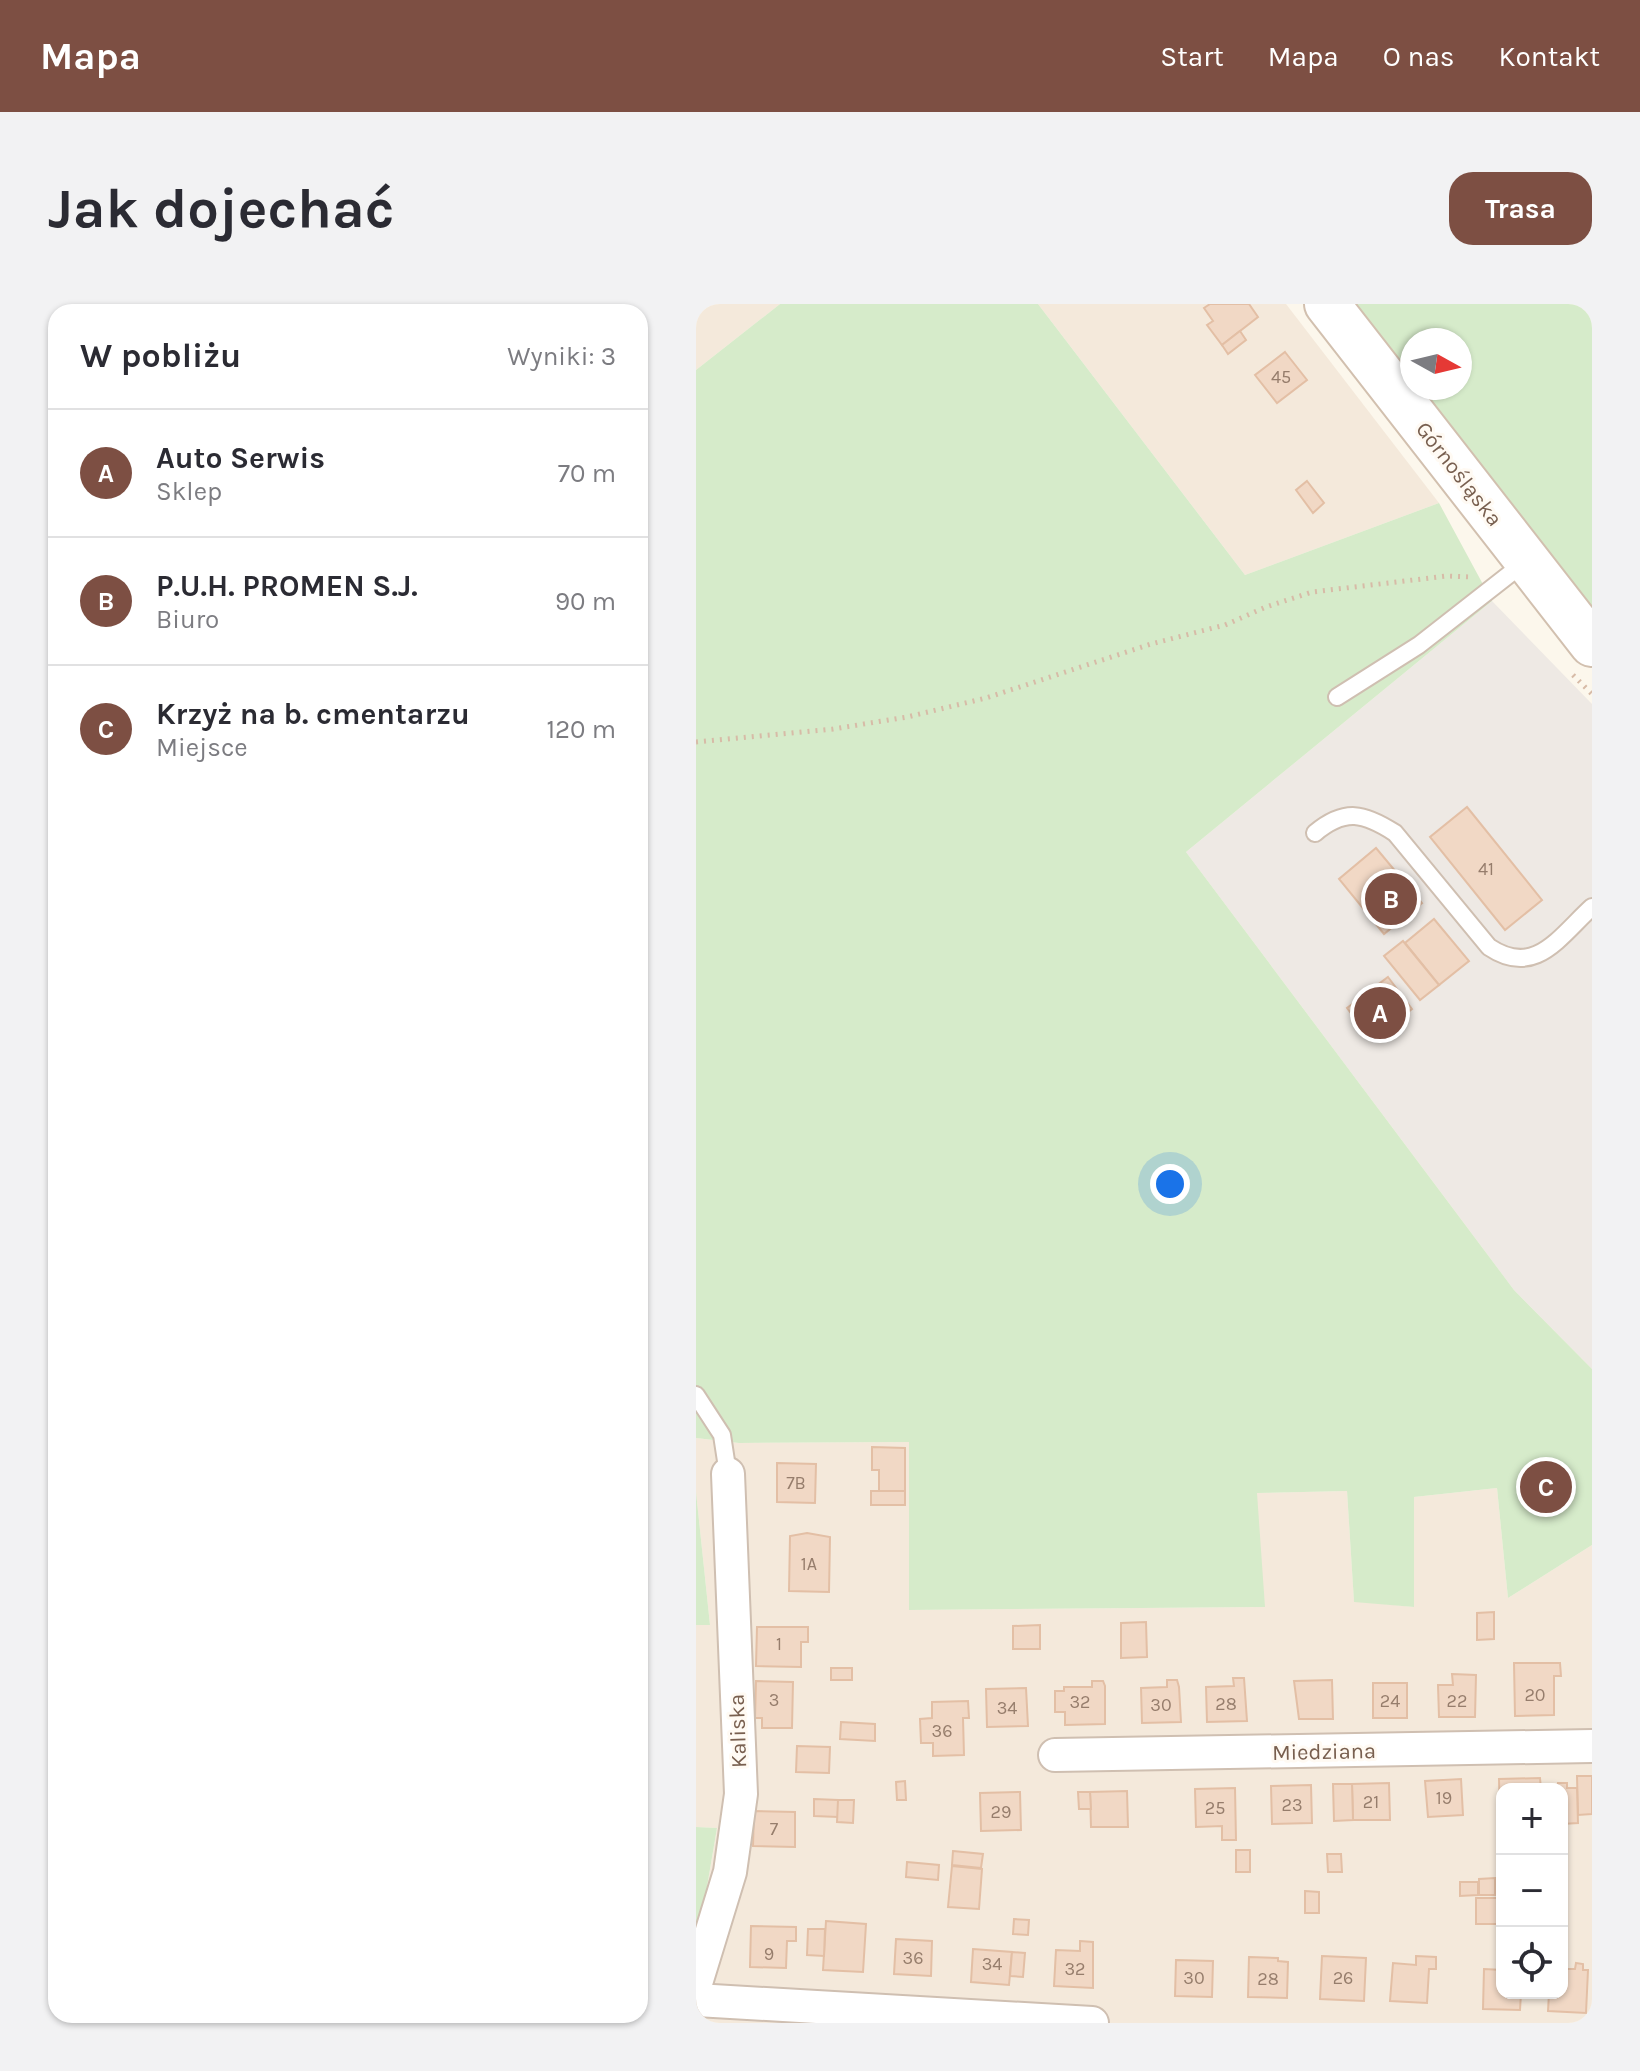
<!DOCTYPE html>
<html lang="pl">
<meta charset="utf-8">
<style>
:root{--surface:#fff;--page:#f2f2f3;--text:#2b2b33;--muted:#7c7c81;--line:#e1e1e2;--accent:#7d4f43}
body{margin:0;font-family:Karla,sans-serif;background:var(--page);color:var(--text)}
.controls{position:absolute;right:24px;bottom:24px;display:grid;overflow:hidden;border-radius:16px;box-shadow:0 2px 6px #0004}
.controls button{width:72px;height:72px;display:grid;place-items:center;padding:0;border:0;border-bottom:2px solid var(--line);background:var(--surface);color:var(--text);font:40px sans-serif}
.compass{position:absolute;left:704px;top:24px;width:72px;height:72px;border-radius:50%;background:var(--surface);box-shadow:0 2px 6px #0004;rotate:98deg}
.you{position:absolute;left:474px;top:880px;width:28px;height:28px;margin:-20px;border:6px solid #fff;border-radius:50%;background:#1a73e8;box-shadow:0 0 0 12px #1a73e833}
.badge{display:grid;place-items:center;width:52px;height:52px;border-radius:50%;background:var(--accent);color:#fff;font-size:26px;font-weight:700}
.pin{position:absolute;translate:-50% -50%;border:4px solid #fff;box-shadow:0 2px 8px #0006}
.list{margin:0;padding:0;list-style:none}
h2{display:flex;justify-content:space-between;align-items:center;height:104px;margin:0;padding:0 32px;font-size:34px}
h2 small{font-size:26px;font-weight:400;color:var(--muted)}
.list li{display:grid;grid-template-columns:52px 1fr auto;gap:24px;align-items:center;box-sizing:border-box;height:128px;padding:0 32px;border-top:2px solid var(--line)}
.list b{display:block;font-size:30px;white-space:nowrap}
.list p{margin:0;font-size:26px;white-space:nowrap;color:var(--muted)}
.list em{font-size:26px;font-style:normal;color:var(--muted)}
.icon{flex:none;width:44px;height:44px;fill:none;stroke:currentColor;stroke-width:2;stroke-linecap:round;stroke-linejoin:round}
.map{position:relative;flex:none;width:896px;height:1719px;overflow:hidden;border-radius:24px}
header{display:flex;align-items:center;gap:48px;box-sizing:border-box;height:112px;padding:0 40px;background:var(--accent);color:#fff}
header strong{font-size:38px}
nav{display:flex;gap:44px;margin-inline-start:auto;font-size:28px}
.intro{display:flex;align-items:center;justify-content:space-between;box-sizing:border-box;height:192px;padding:0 48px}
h1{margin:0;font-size:56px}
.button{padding:20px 36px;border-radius:24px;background:var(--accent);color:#fff;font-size:28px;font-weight:700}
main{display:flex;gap:48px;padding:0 48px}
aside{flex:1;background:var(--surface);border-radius:24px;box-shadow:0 2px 6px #0004}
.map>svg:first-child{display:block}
.residential{fill:#f4e9db;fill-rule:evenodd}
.industrial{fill:#eee9e4}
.green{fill:#d6ebca}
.building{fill:#f1d8c5;stroke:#e3bfa5;stroke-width:2}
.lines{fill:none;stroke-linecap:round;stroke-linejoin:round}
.lane-casing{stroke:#cfbfb1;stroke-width:20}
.street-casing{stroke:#cfbfb1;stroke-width:36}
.secondary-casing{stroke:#d2c0af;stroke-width:48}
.path{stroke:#d7bba7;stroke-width:5;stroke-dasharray:2 6;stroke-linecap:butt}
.lane{stroke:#fff;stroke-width:16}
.street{stroke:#fff;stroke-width:32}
.secondary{stroke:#fff;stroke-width:44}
.labels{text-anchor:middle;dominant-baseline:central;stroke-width:6;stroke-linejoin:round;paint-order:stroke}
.number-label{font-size:18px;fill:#967d6c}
.street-label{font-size:22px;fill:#785f4f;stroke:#fffaf3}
</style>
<header>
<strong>Mapa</strong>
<nav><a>Start</a><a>Mapa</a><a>O nas</a><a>Kontakt</a></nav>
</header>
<div class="intro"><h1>Jak dojechać</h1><a class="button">Trasa</a></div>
<main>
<aside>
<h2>W pobliżu<small>Wyniki: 3</small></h2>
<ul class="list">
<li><span class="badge">A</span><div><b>Auto Serwis</b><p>Sklep</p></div><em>70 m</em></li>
<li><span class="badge">B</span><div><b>P.U.H. PROMEN S.J.</b><p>Biuro</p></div><em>90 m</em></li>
<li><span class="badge">C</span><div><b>Krzyż na b. cmentarzu</b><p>Miejsce</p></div><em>120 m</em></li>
</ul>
</aside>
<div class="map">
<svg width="896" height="1719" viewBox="0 0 896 1719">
<rect width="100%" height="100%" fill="#fcf7ec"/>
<g class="residential">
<polygon points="0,0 84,0 0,66"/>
<polygon points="342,0 590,0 743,199 549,271"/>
<path d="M0,1134L43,1139L213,1138V1306L568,1303L560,1189L651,1187L658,1297L718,1303V1193L801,1184L812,1294L896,1241V1719H0V1618H5L21,1524L0,1523V1321H14L0,1188ZM806,1485H866V1689H806Z"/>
</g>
<polygon class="industrial" points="796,297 896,400 896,1065 818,986 490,548"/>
<g class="green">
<polygon points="84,0 342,0 549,271 743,199 796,297 490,548 818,986 896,1065 896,1241 812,1294 801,1184 718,1193 718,1303 658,1298 651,1187 561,1189 569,1303 213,1306 213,1138 43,1139 0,1134 0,66"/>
<polygon points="660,0 896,0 896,309 725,84 764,84 764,36 716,36 716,72"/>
<polygon points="0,1178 0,1188 14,1321 0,1321"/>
<polygon points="0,1523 21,1524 5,1618 0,1618"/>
</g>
<g class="building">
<polygon points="514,0 553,0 562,13 526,41 511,21 517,17 508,4"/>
<polygon points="544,27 550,36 532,50 526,41"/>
<polygon points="589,48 611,76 581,99 559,71"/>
<polygon points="611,177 628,199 617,209 600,186"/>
<polygon points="771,503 846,596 809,626 734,533"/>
<polygon points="680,544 726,599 688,630 643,575"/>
<polygon points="738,615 773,657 743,681 709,639"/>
<polygon points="707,637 743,681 724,696 688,652"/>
<polygon points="692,673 716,705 675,736 651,704"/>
<polygon points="176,1143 209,1144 209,1187 183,1187 183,1166 176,1166"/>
<polygon points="81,1159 120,1160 119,1199 81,1198"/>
<rect x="175" y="1187" width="34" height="14"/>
<polygon points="111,1229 134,1233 133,1288 93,1287 94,1232"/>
<polygon points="798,1308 798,1335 781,1336 781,1309"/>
<polygon points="450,1318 451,1353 425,1354 425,1319"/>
<polygon points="344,1321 344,1345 317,1345 317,1322"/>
<polygon points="61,1323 112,1323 112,1338 105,1338 105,1363 60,1362"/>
<polygon points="818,1359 864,1359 865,1372 858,1372 858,1411 819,1412"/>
<rect x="135" y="1364" width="21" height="12"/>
<polygon points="756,1370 780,1371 779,1413 743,1413 742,1381 757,1381"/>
<polygon points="537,1374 548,1374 551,1417 511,1418 510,1383 538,1382"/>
<polygon points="471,1376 481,1376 483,1383 485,1418 446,1419 445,1384 471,1383"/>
<polygon points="636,1376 637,1415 603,1415 598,1377"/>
<polygon points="60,1377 97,1378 96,1424 66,1424 66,1414 59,1414"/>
<polygon points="396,1377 407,1377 409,1382 409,1420 369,1421 369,1408 359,1408 359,1387 368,1387 368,1383 396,1383"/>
<rect x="677" y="1379" width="34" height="35"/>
<polygon points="330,1384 332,1422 291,1423 290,1385"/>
<polygon points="272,1397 273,1414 267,1414 268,1451 237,1452 237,1439 225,1439 224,1415 236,1414 236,1398"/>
<polygon points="145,1418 179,1420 179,1437 144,1435"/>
<polygon points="101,1442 134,1443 133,1469 100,1468"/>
<polygon points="881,1472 896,1472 896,1510 882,1511"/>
<polygon points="844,1474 845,1485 806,1485 804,1515 803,1475"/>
<polygon points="765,1475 767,1511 732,1513 729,1477"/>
<polygon points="209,1477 210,1496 201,1496 200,1478"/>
<polygon points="693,1479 694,1516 657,1516 656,1480"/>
<polygon points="862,1479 871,1479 871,1484 881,1484 882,1519 866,1520 866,1485 862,1485"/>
<polygon points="637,1480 656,1480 657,1516 638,1517"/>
<polygon points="615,1481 616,1519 576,1520 575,1482"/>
<polygon points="539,1484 540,1536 526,1536 526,1522 500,1523 499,1485"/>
<polygon points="431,1487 432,1523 395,1523 394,1488"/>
<polygon points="324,1488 325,1526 285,1527 284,1489"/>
<polygon points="382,1488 394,1488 395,1505 383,1505"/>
<polygon points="118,1495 142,1496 142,1513 118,1512"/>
<polygon points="142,1496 158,1496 157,1519 141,1518"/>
<polygon points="58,1507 99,1508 99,1543 57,1542"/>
<rect x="540" y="1546" width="14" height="22"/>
<polygon points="257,1547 287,1550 285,1564 256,1561"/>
<polygon points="631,1550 645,1550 646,1568 632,1568"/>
<polygon points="211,1558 243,1561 242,1576 210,1573"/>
<polygon points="256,1562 286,1565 283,1605 252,1603"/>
<polygon points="799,1574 799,1591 783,1591 783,1575"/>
<polygon points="764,1578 782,1578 782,1591 764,1592"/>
<polygon points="609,1587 623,1588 623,1609 609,1609"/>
<polygon points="780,1594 805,1594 806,1620 780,1620"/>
<polygon points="318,1615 333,1616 332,1631 317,1630"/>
<polygon points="130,1617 170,1620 167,1668 127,1666"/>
<polygon points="55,1622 100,1623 100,1637 91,1637 90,1664 54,1663"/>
<polygon points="112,1625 129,1625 128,1652 111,1651"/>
<polygon points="200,1635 236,1637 235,1672 198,1670"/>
<polygon points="384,1637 397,1638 397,1684 358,1682 360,1646 384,1647"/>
<polygon points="277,1645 316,1648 313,1681 275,1678"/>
<polygon points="316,1648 329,1649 327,1673 314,1672"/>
<polygon points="626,1652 670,1654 668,1697 624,1695"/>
<polygon points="720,1652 740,1653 740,1665 733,1665 731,1699 694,1697 697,1659 720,1661"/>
<polygon points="553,1653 582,1654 582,1657 592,1658 591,1694 552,1693"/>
<polygon points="480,1656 517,1657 516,1693 479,1692"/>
<polygon points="880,1659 887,1660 887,1666 892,1666 890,1709 852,1707 853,1689 866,1689 866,1665 879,1665"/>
<polygon points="788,1665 806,1666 806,1689 825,1689 824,1706 787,1705"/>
</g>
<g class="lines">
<defs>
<g id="lane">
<polyline points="641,393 723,341 829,258"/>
<path d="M619,529C649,504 668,509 699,529L793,643C839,674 863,633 896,603"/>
<polyline points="0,1091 26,1131 32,1170"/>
</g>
<g id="street">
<polyline points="359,1451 896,1442"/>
<polyline points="0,1679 34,1568 45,1490 32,1170"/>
<polyline points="0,1696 396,1719"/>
</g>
<polyline id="secondary" points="631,0 896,340"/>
</defs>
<use href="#lane" class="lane-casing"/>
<use href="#street" class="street-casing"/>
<use href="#secondary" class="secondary-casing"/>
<g class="path">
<polyline points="877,371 896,390"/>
<polyline points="0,438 137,425 211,413 290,394 455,340 529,321 570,303 616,288 751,272 775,273"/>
</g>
<use href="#lane" class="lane"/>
<use href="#street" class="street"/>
<use href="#secondary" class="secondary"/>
</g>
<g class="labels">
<g class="number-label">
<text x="585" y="73">45</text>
<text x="790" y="565">41</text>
<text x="100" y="1179">7B</text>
<text x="113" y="1260">1A</text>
<text x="83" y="1340">1</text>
<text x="839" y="1391">20</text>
<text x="78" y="1396">3</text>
<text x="694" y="1397">24</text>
<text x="761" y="1397">22</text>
<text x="384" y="1398">32</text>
<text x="530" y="1400">28</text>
<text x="465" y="1401">30</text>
<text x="311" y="1404">34</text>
<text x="246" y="1427">36</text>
<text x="748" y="1494">19</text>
<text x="675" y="1498">21</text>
<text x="596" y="1501">23</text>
<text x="519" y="1504">25</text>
<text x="305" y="1508">29</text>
<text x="78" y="1525">7</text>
<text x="73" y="1650">9</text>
<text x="217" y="1654">36</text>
<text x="296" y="1660">34</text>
<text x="379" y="1665">32</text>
<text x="498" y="1674">30</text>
<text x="647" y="1674">26</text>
<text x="572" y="1675">28</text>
</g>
<g class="street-label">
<text transform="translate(763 170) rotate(52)">Górnośląska</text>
<text transform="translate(42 1427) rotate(-92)">Kaliska</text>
<text transform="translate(628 1448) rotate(-1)">Miedziana</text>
</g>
</g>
</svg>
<div class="controls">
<button>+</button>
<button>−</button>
<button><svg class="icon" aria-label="locate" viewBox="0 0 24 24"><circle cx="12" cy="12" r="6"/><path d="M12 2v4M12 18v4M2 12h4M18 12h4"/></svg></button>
</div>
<svg class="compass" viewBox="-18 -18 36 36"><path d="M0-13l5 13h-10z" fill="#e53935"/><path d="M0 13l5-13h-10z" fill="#7c7c81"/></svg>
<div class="you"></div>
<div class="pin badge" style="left:684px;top:709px">A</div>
<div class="pin badge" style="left:695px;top:595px">B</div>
<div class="pin badge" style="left:850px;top:1183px">C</div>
</div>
</main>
